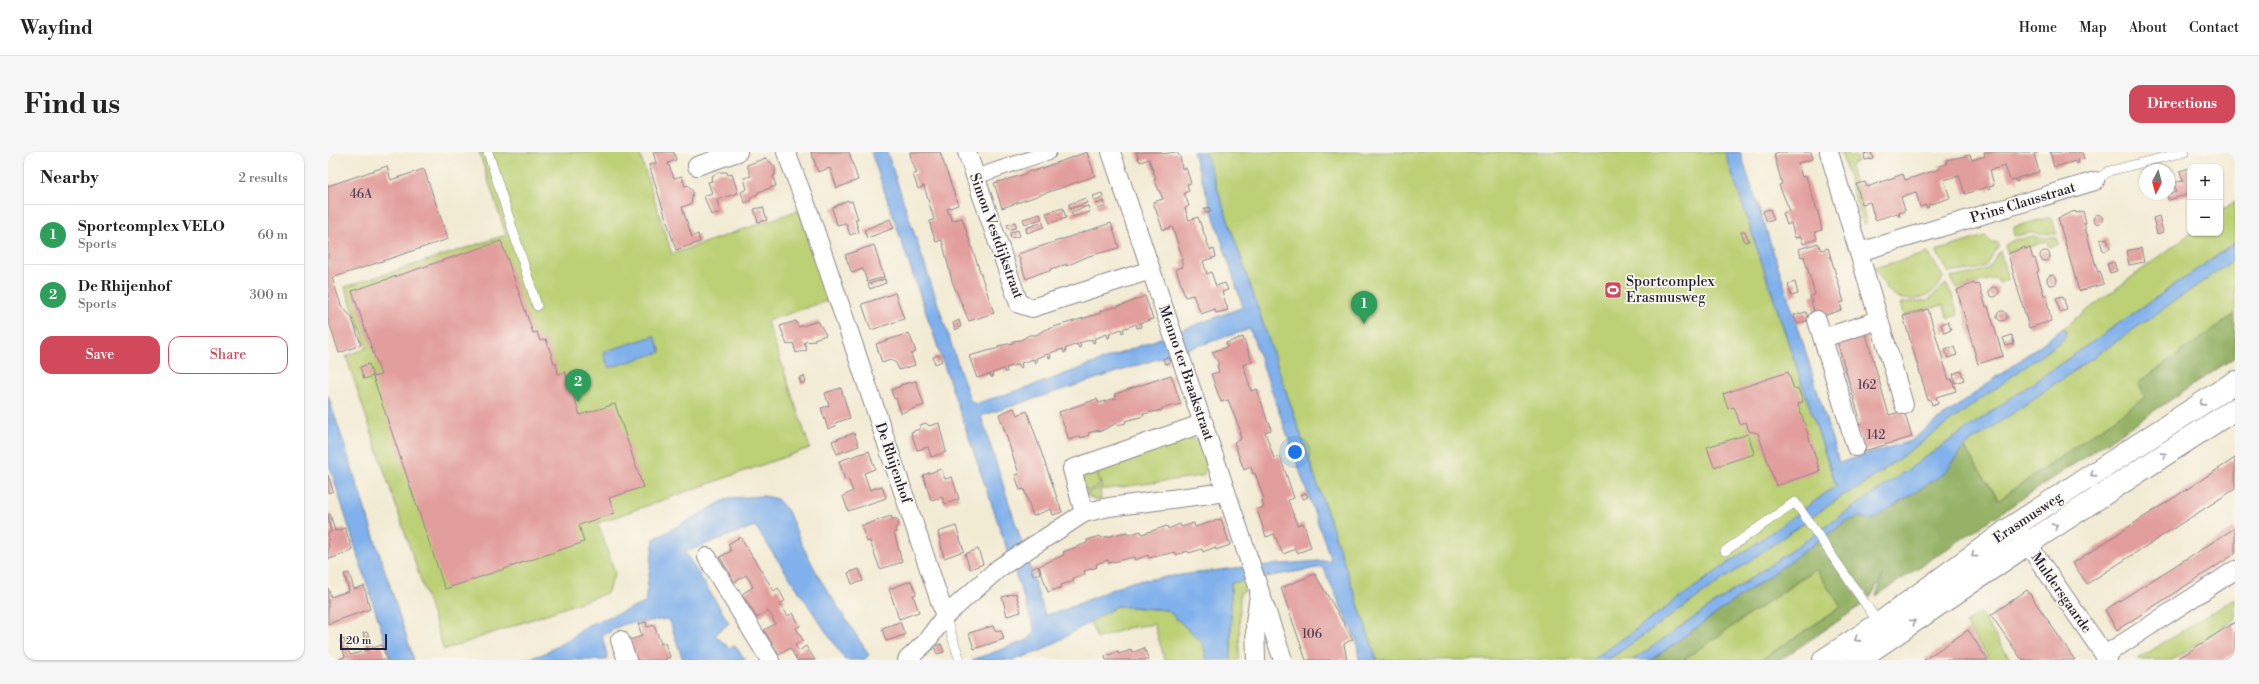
<!DOCTYPE html>
<meta charset="utf-8">
<style>
:root{--surface:#fff;--page:#f6f6f6;--text:#222;--muted:#767676;--line:#e0e0e0;--accent:#d1495b}
body{margin:0;font-family:"Libre Bodoni",serif;background:var(--page);color:var(--text)}
.controls{position:absolute;right:12px;top:12px;display:grid;overflow:hidden;border-radius:8px;box-shadow:0 1px 3px #0004}
.controls button{width:36px;height:36px;display:grid;place-items:center;padding:0;border:0;border-bottom:1px solid var(--line);background:var(--surface);color:var(--text);font:20px sans-serif}
.compass{position:absolute;left:1811px;top:12px;width:36px;height:36px;border-radius:50%;background:var(--surface);box-shadow:0 1px 3px #0004;rotate:186deg}
.scale{position:absolute;left:12px;bottom:10px;width:47px;box-sizing:border-box;padding-left:4px;border:2px solid #22223b;border-top:0;font-size:11px;line-height:14px;white-space:nowrap;color:#22223b;-webkit-text-stroke:3px #fbf7ec;paint-order:stroke}
.you{position:absolute;left:967px;top:300px;width:14px;height:14px;margin:-10px;border:3px solid #fff;border-radius:50%;background:#1a73e8;box-shadow:0 0 0 6px #1a73e833}
.badge{display:grid;place-items:center;width:26px;height:26px;border-radius:50%;background:var(--accent);color:#fff;font-size:13px;font-weight:700}
.pin{position:absolute;translate:-50% -33px;filter:drop-shadow(0 1px 2px #0008)}
.pin::after{content:'';position:absolute;top:21px;width:14px;height:12px;background:inherit;clip-path:polygon(0 0,100% 0,50% 100%)}
.list{margin:0;padding:0;list-style:none}
h2{display:flex;justify-content:space-between;align-items:center;height:52px;margin:0;padding:0 16px;font-size:17px}
h2 small{font-size:13px;font-weight:400;color:var(--muted)}
.list li{display:grid;grid-template-columns:26px 1fr auto;gap:12px;align-items:center;box-sizing:border-box;height:60px;padding:0 16px;border-top:1px solid var(--line)}
.list b{display:block;font-size:15px;white-space:nowrap}
.list p{margin:0;font-size:13px;white-space:nowrap;color:var(--muted)}
.list em{font-size:13px;font-style:normal;color:var(--muted)}
.actions{display:flex;gap:8px;padding:12px 16px}
.actions a{flex:1;padding:9px 0;border:1px solid var(--accent);border-radius:12px;text-align:center;font-size:14px;color:var(--accent)}
.actions .main{background:var(--accent);color:#fff}
.map{position:relative;flex:none;width:1907px;height:508px;overflow:hidden;border-radius:12px}
header{display:flex;align-items:center;gap:24px;box-sizing:border-box;height:56px;padding:0 20px;background:var(--surface);border-bottom:1px solid var(--line)}
header strong{font-size:19px}
nav{display:flex;gap:22px;margin-inline-start:auto;font-size:14px}
.intro{display:flex;align-items:center;justify-content:space-between;box-sizing:border-box;height:96px;padding:0 24px}
h1{margin:0;font-size:28px}
.button{padding:10px 18px;border-radius:12px;background:var(--accent);color:#fff;font-size:14px;font-weight:700}
main{display:flex;gap:24px;padding:0 24px}
aside{flex:1;background:var(--surface);border-radius:12px;box-shadow:0 1px 3px #0004}
.map>svg:first-child{display:block}
.green{fill:#bcd074;stroke:#6f7958}
.forest{fill:#95b266;stroke:#5c6a50}
.water{fill:#80b1ec;stroke:#516a94;fill-rule:evenodd}
.building{fill:#e29e9c}
.lines{fill:none;stroke-linecap:round;stroke-linejoin:round}
.service-casing{stroke:#8a8688;stroke-width:10}
.pedestrian-casing{stroke:#8a8688;stroke-width:16}
.minor-casing{stroke:#8a8688;stroke-width:20}
.secondary-casing{stroke:#8a8688;stroke-width:24}
.service{stroke:#fff;stroke-width:9}
.pedestrian{stroke:#fff;stroke-width:14}
.minor{stroke:#fff;stroke-width:18}
.secondary{stroke:#fff;stroke-width:22}
.oneway{stroke:#9c9ca7}
.labels{text-anchor:middle;dominant-baseline:central;stroke-width:3.5;stroke-linejoin:round;paint-order:stroke}
.number-label{font-size:12px;fill:#524153}
.street-label{font-size:14px;fill:#22223b;stroke:#fbf7ec}
.poi-label{font-size:14px;fill:#22223b;stroke:#fbf7ec;text-anchor:start}
</style>
<header>
<strong>Wayfind</strong>
<nav><a>Home</a><a>Map</a><a>About</a><a>Contact</a></nav>
</header>
<div class="intro"><h1>Find us</h1><a class="button">Directions</a></div>
<main>
<aside>
<h2>Nearby<small>2 results</small></h2>
<ul class="list">
<li><span class="badge" style="background:#2e9e5b">1</span><div><b>Sportcomplex VELO</b><p>Sports</p></div><em>60 m</em></li>
<li><span class="badge" style="background:#2e9e5b">2</span><div><b>De Rhijenhof</b><p>Sports</p></div><em>300 m</em></li>
</ul>
<div class="actions"><a class="main">Save</a><a>Share</a></div>
</aside>
<div class="map">
<svg width="1907" height="508" viewBox="0 0 1907 508">
<rect width="100%" height="100%" fill="#fbf7ec"/>
<filter id="ink" filterUnits="userSpaceOnUse"><feTurbulence type="fractalNoise" baseFrequency=".025" numOctaves="2"/><feDisplacementMap in="SourceGraphic" scale="8" xChannelSelector="R" yChannelSelector="G"/><feConvolveMatrix kernelMatrix="1 2 1 2 8 2 1 2 1" color-interpolation-filters="sRGB"/></filter>
<filter id="wash" filterUnits="userSpaceOnUse"><feTurbulence type="fractalNoise" baseFrequency=".012" numOctaves="4" result="noise"/><feDisplacementMap in="SourceGraphic" scale="16" xChannelSelector="R" yChannelSelector="G"/><feGaussianBlur stdDeviation="0.9" result="paint"/><feColorMatrix in="noise" values="0 0 0 0 0 0 0 0 0 0 0 0 0 0 0 0 0 1.4 0 .05"/><feComposite in="paint" operator="in"/></filter>
<g filter="url(#wash)">
<rect width="100%" height="100%" fill="#f2ebd4"/>
<g class="green">
<polygon points="151,0 311,0 344,102 471,58 501,146 499,146 499,149 439,169 482,296 270,371 287,421 279,441 116,498 18,204 39,196 17,135 178,83"/>
<polygon points="877,0 1397,0 1508,334 1265,508 1049,508"/>
<polygon points="1513,0 1520,0 1522,5 1528,4 1529,9 1522,15 1539,71 1535,72"/>
<polygon points="1907,49 1907,91 1305,508 1280,508 1517,342 1529,337 1737,186 1738,178 1734,177 1863,81 1892,81 1892,60"/>
<polygon points="1723,65 1729,82 1703,81 1686,84 1686,75"/>
<path d="M1657,84L1664,91L1669,90L1671,94C1665,100 1662,109 1656,115C1651,118 1630,119 1621,121L1608,99Z"/>
<polygon points="1706,85 1729,86 1731,92 1721,95 1719,89 1679,100 1677,93 1686,88"/>
<path d="M1672,99L1680,128L1671,131L1668,126L1629,136L1623,126C1634,122 1654,122 1661,115C1665,111 1668,104 1672,99Z"/>
<path d="M1600,101L1615,125C1613,129 1611,135 1607,138C1596,147 1576,152 1564,142C1557,136 1552,124 1546,116Z"/>
<polygon points="1907,107 1907,162 1810,231 1818,245 1671,348 1636,295"/>
<polygon points="1618,132 1624,143 1630,163 1620,167 1615,153 1576,163 1573,151 1600,148"/>
<path d="M859,285L870,289C873,299 883,315 874,324L772,338L773,348H768L760,344L758,341L774,335L769,320L772,334L758,339L753,325L755,320Z"/>
<polygon points="1488,417 1513,455 1433,508 1355,508"/>
<polygon points="917,428 917,439 912,441 911,508 903,508 903,431"/>
<polygon points="1907,446 1907,467 1844,508 1808,508"/>
<polygon points="789,454 839,458 875,491 879,508 837,508 826,472 799,476 769,487 762,470"/>
<polygon points="1652,461 1683,508 1662,508 1637,471"/>
</g>
<polygon class="forest" points="1907,162 1907,205 1548,444 1555,423 1542,446 1495,390 1534,453 1452,508 1433,508 1513,455 1488,417 1355,508 1323,508 1516,371 1617,321 1636,295 1671,348 1817,245 1810,231"/>
<g class="water">
<path d="M543,0H559L642,248L647,252L716,230L915,155L865,0H877L1049,508H1031L1029,490L995,415L903,431V508H879L875,491L839,458L789,454L713,499L685,508H644L700,488L707,479ZM922,177L1003,408L906,416L801,430L734,459L717,463L653,264Z"/>
<polygon points="1397,0 1412,0 1469,171 1511,311 1582,289 1734,177 1738,178 1737,186 1529,337 1517,342 1280,508 1265,508 1508,334"/>
<polygon points="1907,91 1907,107 1636,295 1617,321 1544,368 1530,365 1516,371 1323,508 1305,508"/>
<polygon points="326,184 333,200 281,216 275,200"/>
<polygon points="0,243 86,508 63,508 0,309"/>
<polygon points="436,344 449,347 460,359 474,393 492,427 541,503 536,508 517,508 427,374 357,400 401,471 387,483 401,496 406,493 418,508 355,508 341,467 296,472 274,484 280,508 195,508 215,502 242,487 260,473 317,451 326,387 401,346"/>
</g>
<g id="blocks">
<g class="building">
<polygon points="325,0 346,0 348,8 340,11 346,26 354,24 357,34 360,33 365,40 363,52 354,55 364,85 370,82 372,90 348,98 321,13 328,11"/>
<polygon points="483,0 521,0 530,28 509,36 502,16 490,20"/>
<polygon points="582,0 612,0 630,53 619,57 624,69 634,66 666,161 641,169 624,129 614,88 608,90 603,76 602,69 606,68 604,61 596,34 590,37 585,22 589,21 583,8"/>
<polygon points="759,0 767,24 674,56 666,31 695,23 701,19 706,19"/>
<polygon points="808,0 833,0 834,2 848,0 852,4 854,17 858,16 863,31 859,32 861,39 856,41 861,54 857,56 861,68 870,65 882,98 886,97 888,105 875,109 879,122 883,120 888,134 897,131 900,138 894,140 900,158 888,161 887,157 873,162 865,143 857,145 848,117 855,115 853,108 855,107 846,80 844,75 835,78 825,50 835,47 826,27 828,27 821,7 812,10"/>
<polygon points="1451,0 1483,0 1485,7 1470,11 1474,25 1478,24 1491,64 1494,78 1487,80 1489,87 1475,92 1473,85 1467,86 1463,71 1459,73 1455,61 1462,59 1451,33 1454,32 1446,2"/>
<polygon points="1543,0 1545,6 1537,8 1536,2"/>
<polygon points="1656,0 1711,0 1706,2 1711,20 1689,26 1690,29 1688,30 1687,27 1682,28 1677,14 1670,16 1662,18 1666,33 1661,35 1662,37 1660,38 1659,35 1637,42 1631,24 1616,28 1622,46 1600,53 1601,55 1599,56 1598,53 1592,55 1588,40 1573,45 1577,59 1571,61 1572,64 1570,64 1570,61 1547,68 1542,50 1534,52 1528,32 1537,30 1539,35 1575,22 1577,28 1612,17 1611,14 1619,12 1618,8 1642,3 1644,8 1657,4"/>
<polygon points="1722,0 1754,0 1756,7 1750,8 1751,11 1749,12 1748,9 1726,15"/>
<polygon points="438,6 447,15 447,23 445,24 448,34 430,40 430,42 422,45 423,48 417,51 413,40 419,37 416,26 423,24 419,13"/>
<polygon points="59,14 63,28 96,17 120,87 4,126 13,153 24,166 33,193 11,201 0,167 0,34"/>
<polygon points="1862,16 1862,42 1840,48 1839,42 1848,40 1845,31 1855,29 1852,19"/>
<polygon points="390,20 399,20 400,23 404,22 410,41 389,48 392,60 383,63 376,44 384,41 380,30 384,29 383,25"/>
<polygon points="774,41 775,46 767,49 765,44"/>
<polygon points="758,46 759,51 742,57 741,52"/>
<polygon points="520,48 521,50 524,49 530,67 527,67 531,80 522,83 518,71 509,73 504,56"/>
<polygon points="776,49 778,54 770,57 768,52"/>
<polygon points="760,54 762,60 745,65 743,60"/>
<polygon points="435,55 439,68 430,70 426,57"/>
<polygon points="881,55 883,60 878,61 876,57"/>
<polygon points="735,56 738,66 722,71 718,61"/>
<polygon points="1442,57 1446,68 1439,70 1435,59"/>
<polygon points="1747,59 1748,61 1755,59 1758,71 1756,71 1763,97 1770,120 1772,119 1776,132 1751,139 1730,66"/>
<polygon points="712,62 714,67 697,72 695,67"/>
<circle cx="1770" cy="67" r="4.5"/>
<polygon points="1831,64 1835,80 1829,82 1825,66"/>
<polygon points="562,67 566,76 539,86 536,78"/>
<polygon points="687,70 689,75 681,78 679,73"/>
<polygon points="715,70 716,75 699,81 698,76"/>
<polygon points="783,71 791,96 761,104 738,114 738,112 727,117 726,116 722,117 722,119 715,121 715,120 698,127 690,102"/>
<polygon points="690,78 692,84 683,86 682,81"/>
<polygon points="1417,79 1421,89 1417,90 1413,80"/>
<polygon points="1779,86 1782,97 1775,99 1772,88"/>
<polygon points="173,89 205,181 209,180 212,189 218,187 226,211 228,211 230,222 237,220 252,263 287,252 315,335 281,346 286,361 251,373 256,390 117,437 45,225 53,223 24,139"/>
<polygon points="1490,91 1493,98 1500,96 1516,150 1512,151 1514,158 1488,166 1482,144 1487,143 1476,104 1473,105 1471,97"/>
<polygon points="546,93 556,125 539,130 535,117 524,121 517,103"/>
<polygon points="1697,95 1697,97 1702,96 1705,107 1707,106 1711,119 1709,120 1716,143 1718,143 1723,169 1701,176 1680,102"/>
<polygon points="1813,96 1816,110 1801,113 1798,99"/>
<circle cx="1717" cy="104" r="5"/>
<polygon points="1786,110 1789,119 1782,121 1779,112"/>
<circle cx="1724" cy="128" r="5"/>
<polygon points="557,127 558,131 542,137 540,132"/>
<polygon points="1467,130 1470,142 1463,144 1460,132"/>
<polygon points="1646,131 1647,133 1651,132 1658,155 1660,154 1675,204 1650,212 1629,138"/>
<circle cx="1666" cy="140" r="5"/>
<polygon points="567,141 576,167 543,178 534,152"/>
<polygon points="817,144 825,167 812,171 813,175 809,176 808,172 795,177 796,180 794,181 793,177 781,182 782,185 780,186 779,182 766,187 767,190 765,191 764,187 751,191 753,195 751,196 749,192 737,197 738,200 736,201 735,197 722,201 723,205 721,206 720,202 708,206 709,210 707,211 706,207 693,211 694,215 692,216 691,212 678,216 679,220 677,220 676,217 664,221 665,225 663,225 662,222 649,226 641,204 671,196 670,194 685,191 685,189 693,188 701,183 708,183 716,178 773,161 772,159 795,153"/>
<polygon points="1735,144 1739,158 1732,160 1728,146"/>
<polygon points="1600,157 1621,228 1624,227 1628,239 1608,245 1610,252 1604,253 1602,247 1600,248 1575,164"/>
<circle cx="1674" cy="164" r="5"/>
<polygon points="1478,160 1481,168 1469,172 1466,163"/>
<polygon points="631,168 633,175 627,178 625,171"/>
<polygon points="468,169 471,175 490,169 498,183 486,187 487,189 476,190 479,198 468,201 465,191 459,193 452,174"/>
<polygon points="1620,170 1623,178 1616,181 1613,172"/>
<polygon points="1537,179 1561,263 1576,259 1584,285 1536,299 1528,273 1533,271 1508,186"/>
<polygon points="581,181 588,200 583,202 587,213 571,218 568,211 563,208 554,211 548,192"/>
<polygon points="1684,183 1686,192 1678,194 1675,186"/>
<polygon points="915,185 924,210 915,213 919,225 923,239 929,237 940,271 942,271 943,278 937,280 946,306 952,304 966,346 960,348 969,373 975,371 978,378 983,396 969,401 968,397 955,402 946,382 938,385 929,357 936,355 934,348 936,347 927,321 925,322 923,315 916,318 906,290 913,287 911,280 913,280 900,248 893,250 883,222 891,220 889,213 891,212 884,200 899,195 898,191"/>
<polygon points="1626,195 1629,203 1620,206 1617,197"/>
<polygon points="611,203 614,209 607,212 605,205"/>
<polygon points="840,205 842,210 837,212 835,207"/>
<polygon points="41,212 45,224 36,227 32,215"/>
<polygon points="1633,219 1636,228 1627,231 1625,222"/>
<polygon points="1460,220 1466,237 1470,236 1475,250 1470,252 1492,319 1448,334 1430,281 1421,279 1418,270 1412,272 1406,255 1400,257 1395,242"/>
<polygon points="843,223 853,252 834,256 834,258 815,262 816,264 797,269 798,271 790,273 789,271 771,280 771,278 760,281 761,283 753,286 752,284 741,288 731,260 769,247 771,251 788,246 787,242"/>
<polygon points="476,224 478,230 473,232 471,226"/>
<polygon points="588,229 596,253 573,261 568,246 566,247 563,238 573,234 572,233"/>
<polygon points="513,236 522,266 507,271 508,274 500,277 493,256 501,254 497,241"/>
<polygon points="686,256 689,263 699,259 734,360 725,363 723,357 705,364 696,337 692,338 687,323 691,322 671,262"/>
<polygon points="598,271 601,274 611,271 618,300 603,305 600,295 589,298 583,280 592,277 592,273"/>
<polygon points="526,281 531,294 509,302 504,289"/>
<polygon points="1420,282 1426,302 1386,315 1379,295"/>
<polygon points="541,299 547,317 536,321 542,338 554,334 558,346 520,359 515,344 525,339 520,327 517,328 511,309"/>
<polygon points="1907,306 1907,337 1759,432 1745,411"/>
<polygon points="613,317 617,327 624,325 631,347 617,352 614,345 603,348 595,323"/>
<polygon points="0,323 5,339 0,341"/>
<polygon points="978,341 980,345 975,347 973,343"/>
<polygon points="2,362 7,379 17,376 24,397 19,400 19,401 1,407 0,381 3,380 0,363"/>
<polygon points="563,364 564,367 569,367 571,373 567,376 569,380 566,380 574,410 552,417 542,389 539,390 533,374"/>
<polygon points="893,367 902,393 888,398 887,395 875,400 874,397 861,401 860,399 848,403 847,400 821,406 820,403 807,408 806,405 780,411 780,408 768,412 769,415 756,419 757,422 745,426 746,429 733,433 734,435 720,440 711,414 736,403 735,400 759,391 759,388 772,384 773,386 799,380 800,383 813,379 814,382 839,374 840,377 852,372 853,375 866,371 867,375"/>
<polygon points="628,374 636,399 616,406 610,380"/>
<polygon points="1907,376 1907,402 1789,478 1777,458"/>
<polygon points="412,385 446,439 450,436 457,449 452,452 460,464 465,461 472,474 468,476 475,488 467,493 471,499 478,494 487,508 469,508 462,496 451,503 436,478 447,472 444,465 440,459 429,466 414,442 425,435 422,429 418,423 407,430 392,405 403,399 400,392"/>
<polygon points="650,397 655,412 642,417 637,402"/>
<polygon points="710,414 712,421 705,424 703,417"/>
<polygon points="531,417 535,429 524,432 520,421"/>
<polygon points="21,421 26,437 36,434 42,457 0,472 0,436 3,445 21,439 16,422"/>
<polygon points="987,422 1025,487 1016,492 1019,508 978,508 953,436"/>
<polygon points="583,429 587,437 588,442 585,443 591,460 571,467 561,437"/>
<polygon points="1699,438 1747,508 1694,508 1663,463"/>
<polygon points="688,441 693,460 679,464 674,445"/>
<polygon points="318,470 319,475 326,473 333,492 337,491 342,505 336,508 308,508 302,488 314,484 310,472"/>
<polygon points="572,470 577,483 558,489 554,476"/>
<polygon points="1907,470 1907,501 1895,508 1848,508"/>
<polygon points="665,474 667,479 673,478 676,487 646,497 641,481"/>
<polygon points="1640,478 1660,508 1596,508"/>
<polygon points="39,480 45,496 54,493 59,508 8,508 17,505 12,488 16,487 22,503 40,498 35,481"/>
<polygon points="613,492 616,500 609,502 606,494"/>
<polygon points="816,496 821,508 778,508 777,504 790,500 791,502 803,498 804,501"/>
</g>
</g>
</g>
<g filter="url(#ink)">
<use href="#blocks" fill-opacity="0" stroke="#8a8688" stroke-width="1"/>
<g class="lines">
<defs>
<g id="service">
<polyline points="160,0 209,154"/>
<polyline points="1767,29 1781,19 1857,0"/>
<polyline points="1397,399 1467,350 1552,473"/>
<polyline points="617,464 632,508"/>
</g>
<polyline id="pedestrian" points="647,25 721,0"/>
<g id="minor">
<polyline points="458,0 479,55 617,464"/>
<polyline points="639,0 691,152 704,156 823,118"/>
<polyline points="783,0 955,508"/>
<polyline points="369,14 410,0"/>
<polyline points="1531,100 1767,29"/>
<polyline points="1489,168 1528,295"/>
<polyline points="1551,168 1576,253"/>
<polyline points="1495,186 1551,168 1501,0"/>
<polyline points="756,361 744,317 876,271"/>
<polyline points="1692,381 1780,508"/>
<polyline points="379,405 442,508"/>
<polyline points="292,488 299,508"/>
<polyline points="1777,503 1907,418"/>
<polyline points="579,508 598,490 617,464 671,416 756,361 781,355 898,340"/>
<polyline points="928,508 927,471 931,443"/>
</g>
<g id="secondary">
<polyline points="1496,508 1551,472 1687,373 1907,230"/>
<polyline points="1529,508 1699,392 1907,257"/>
</g>
</defs>
<use href="#service" class="service-casing"/>
<use href="#pedestrian" class="pedestrian-casing"/>
<use href="#minor" class="minor-casing"/>
<use href="#secondary" class="secondary-casing"/>
<use href="#service" class="service"/>
<use href="#pedestrian" class="pedestrian"/>
<use href="#minor" class="minor"/>
<use href="#secondary" class="secondary"/>
</g>
<defs><path id="oneway-chevron" d="M-2-3.5L2.5 0L-2 3.5" fill="none" stroke-width="1.6" stroke-linecap="round" stroke-linejoin="round"/></defs>
<g class="oneway">
<use href="#oneway-chevron" transform="translate(1874 251) rotate(147)"/>
<use href="#oneway-chevron" transform="translate(1836 303) rotate(-33)"/>
<use href="#oneway-chevron" transform="translate(1765 322) rotate(147)"/>
<use href="#oneway-chevron" transform="translate(1727 374) rotate(-33)"/>
<use href="#oneway-chevron" transform="translate(1646 403) rotate(144)"/>
<use href="#oneway-chevron" transform="translate(1585 470) rotate(-34)"/>
<use href="#oneway-chevron" transform="translate(1529 487) rotate(147)"/>
</g>
</g>
<defs>
<symbol id="stadium-square" viewBox="-11 -11 22 22"><rect x="-9" y="-9" width="18" height="18" rx="4" fill="#d1495b" stroke="#fbf7ec"/><path d="M0-5a6.5 5 0 1 0 0 10a6.5 5 0 1 0 0-10ZM-3.5-1.8h7v3.6h-7Z" fill="#fff"/></symbol>
</defs>
<g fill-rule="evenodd">
<use href="#stadium-square" x="1275" y="128" width="20" height="20"/>
</g>
<g class="labels">
<g class="number-label">
<text x="33" y="42">46A</text>
<text x="1539" y="233">162</text>
<text x="1548" y="283">142</text>
<text x="984" y="482">106</text>
</g>
<g class="street-label">
<text transform="translate(1695 51) rotate(-17)">Prins Clausstraat</text>
<text transform="translate(668 84) rotate(70)">Simon Vestdijkstraat</text>
<text transform="translate(858 221) rotate(71)">Menno ter Braakstraat</text>
<text transform="translate(565 311) rotate(71)">De Rhijenhof</text>
<text transform="translate(1700 366) rotate(-34)">Erasmusweg</text>
<text transform="translate(1733 441) rotate(55)">Muldersgaarde</text>
</g>
<g class="poi-label">
<text x="1298" y="130">Sportcomplex<tspan x="1298" dy="16">Erasmusweg</tspan></text>
</g>
</g>
</svg>
<div class="controls">
<button>+</button>
<button>−</button>
</div>
<svg class="compass" viewBox="-18 -18 36 36"><path d="M0-13l5 13h-10z" fill="#e53935"/><path d="M0 13l5-13h-10z" fill="#767676"/></svg>
<div class="scale">20 m</div>
<div class="you"></div>
<div class="pin badge" style="left:1036px;top:172px;background:#2e9e5b">1</div>
<div class="pin badge" style="left:250px;top:250px;background:#2e9e5b">2</div>
</div>
</main>
